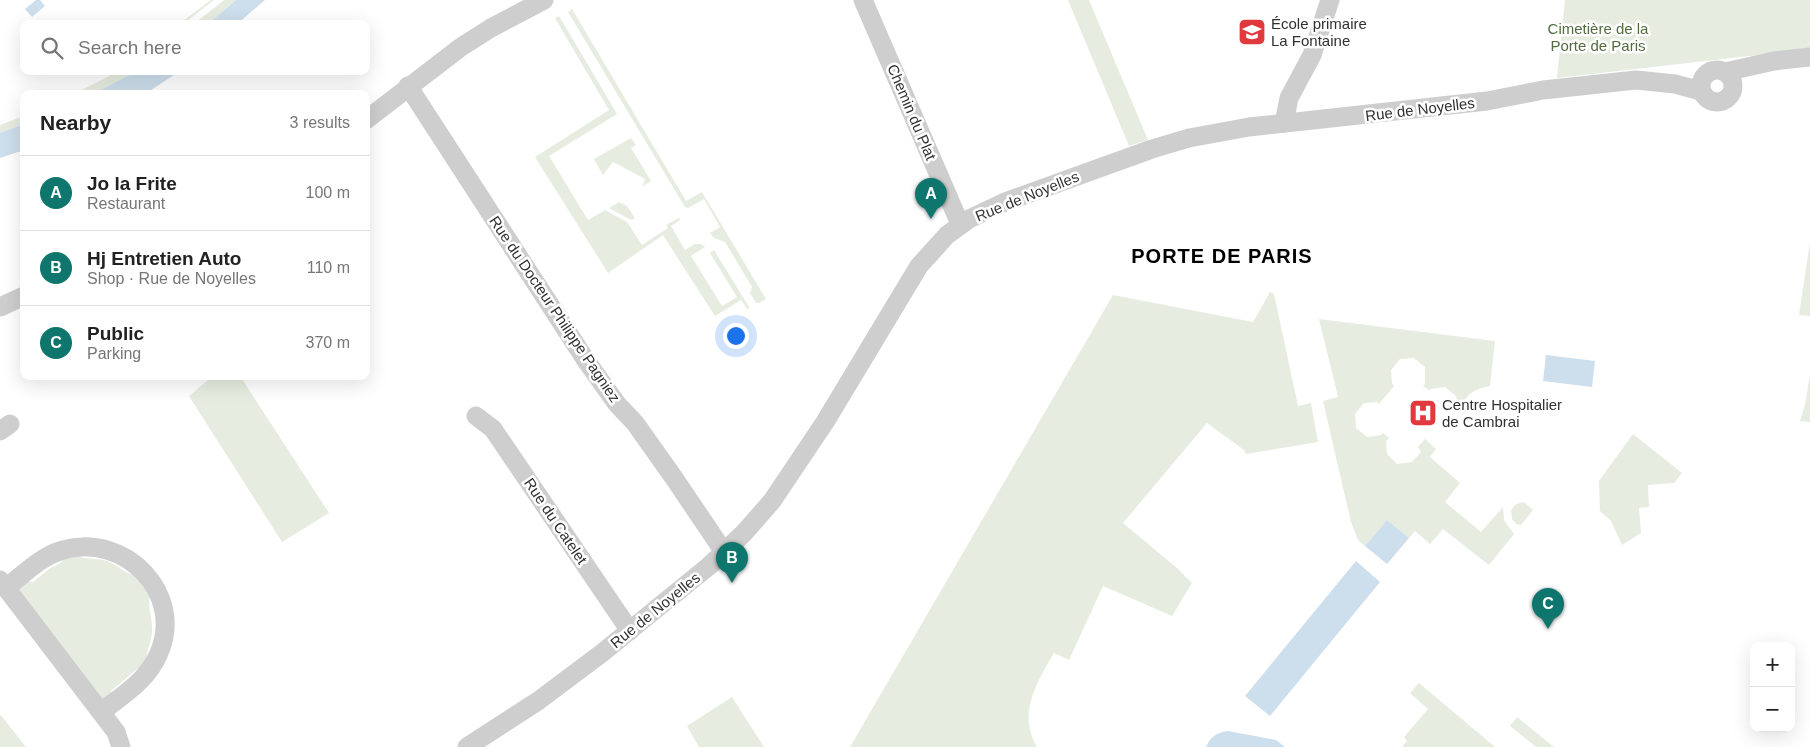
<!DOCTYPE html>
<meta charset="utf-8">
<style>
:root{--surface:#fff;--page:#f2f2f2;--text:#222;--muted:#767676;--line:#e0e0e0;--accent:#0f766e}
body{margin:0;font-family:Arial,sans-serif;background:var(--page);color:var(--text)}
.controls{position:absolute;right:15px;bottom:15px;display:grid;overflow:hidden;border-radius:10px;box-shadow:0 5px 20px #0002}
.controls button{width:45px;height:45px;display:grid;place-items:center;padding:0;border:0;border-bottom:1px solid var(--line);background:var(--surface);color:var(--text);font:25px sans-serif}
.you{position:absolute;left:735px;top:335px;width:18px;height:18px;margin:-12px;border:4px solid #fff;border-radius:50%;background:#1a73e8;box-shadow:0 0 0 8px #1a73e833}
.badge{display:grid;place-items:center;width:32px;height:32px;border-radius:50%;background:var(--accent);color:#fff;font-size:16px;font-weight:700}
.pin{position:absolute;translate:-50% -41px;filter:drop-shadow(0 1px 2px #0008)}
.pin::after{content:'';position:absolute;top:26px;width:18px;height:15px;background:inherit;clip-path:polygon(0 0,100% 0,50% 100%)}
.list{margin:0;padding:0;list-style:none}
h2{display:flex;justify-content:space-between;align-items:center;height:65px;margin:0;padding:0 20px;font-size:21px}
h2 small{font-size:16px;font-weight:400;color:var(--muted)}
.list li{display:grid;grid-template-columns:32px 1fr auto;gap:15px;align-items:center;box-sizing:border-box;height:75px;padding:0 20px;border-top:1px solid var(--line)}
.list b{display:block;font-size:19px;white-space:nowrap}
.list p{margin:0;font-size:16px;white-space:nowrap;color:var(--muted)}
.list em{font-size:16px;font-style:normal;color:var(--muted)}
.icon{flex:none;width:28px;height:28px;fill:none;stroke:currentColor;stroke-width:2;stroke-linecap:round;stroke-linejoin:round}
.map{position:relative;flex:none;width:1810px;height:747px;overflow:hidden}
.search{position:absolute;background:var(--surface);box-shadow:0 5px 20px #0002;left:20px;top:20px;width:350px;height:55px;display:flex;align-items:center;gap:12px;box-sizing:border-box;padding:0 18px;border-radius:10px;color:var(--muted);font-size:19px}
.panel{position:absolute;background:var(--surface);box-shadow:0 5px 20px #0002;left:20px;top:90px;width:350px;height:290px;border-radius:10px}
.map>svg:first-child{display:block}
.green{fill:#e6ede0}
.water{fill:#cddeec}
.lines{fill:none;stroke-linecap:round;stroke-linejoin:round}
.minor{stroke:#cecece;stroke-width:19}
.labels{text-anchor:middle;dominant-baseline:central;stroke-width:5;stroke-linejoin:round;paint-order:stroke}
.poi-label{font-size:15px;fill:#313131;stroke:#fff;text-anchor:start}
.park-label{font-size:15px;fill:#526c3f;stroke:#fff}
.street-label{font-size:15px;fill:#313131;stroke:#fff}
.district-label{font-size:20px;font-weight:bold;letter-spacing:1px;fill:#000;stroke:#fff}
</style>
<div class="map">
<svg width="1810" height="747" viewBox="0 0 1810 747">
<rect width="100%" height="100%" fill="#fff"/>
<g class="green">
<polygon points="211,0 214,0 183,24 179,24"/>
<polygon points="224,0 236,0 208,24 194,24"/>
<polygon points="1068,0 1089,0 1148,140 1129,146"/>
<polygon points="1565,0 1810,0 1810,49 1557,78"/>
<polygon points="572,9 686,201 702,192 766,299 759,303 756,303 750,293 752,287 725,242 714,238 710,233 720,227 704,199 688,208 685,207 568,12"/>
<polygon points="559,16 617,114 549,156 588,220 605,210 627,222 642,245 668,228 666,225 679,218 680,220 671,226 685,250 695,244 701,244 705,247 691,256 722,306 737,297 710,253 714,250 749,307 748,310 741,300 715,316 663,235 608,273 535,157 609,110 555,18"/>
<polygon points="119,71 137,71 93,94 74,94"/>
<polygon points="24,116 24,124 0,133 0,125"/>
<polygon points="631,138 636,145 631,148 651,181 642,187 645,179 613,162 603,175 594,159"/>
<polygon points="619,202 627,206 635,218 631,220 609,208"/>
<polygon points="1810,242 1810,316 1799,315"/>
<path d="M1270,292L1274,294L1298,406L1311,403L1318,442L1246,454L1244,450L1207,423L1123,523L1177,568L1192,583L1172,616L1103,586L1069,660L1054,653C1037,682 1017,714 1037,747H850L1113,295L1253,322Z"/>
<path d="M1319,319L1495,341L1490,386C1472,390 1468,393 1459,410L1456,396L1445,387L1431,389L1429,390L1423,386L1425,384V367L1414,358L1400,359L1391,370L1392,383L1394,386L1379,404L1377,402L1364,403L1355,414L1356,428L1367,437L1381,435L1383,433L1389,438L1386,441L1387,454L1397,464L1412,462L1421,452L1418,447L1425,439L1436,449L1430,457L1460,483L1445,502L1481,532L1503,507L1504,520L1514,534L1489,565L1443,529L1430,544L1415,531L1409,538L1387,520L1365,546L1358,540L1351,522L1323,401L1338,397Z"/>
<polygon points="1810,374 1810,422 1800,421 1805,405"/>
<polygon points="213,376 240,376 329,513 282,542 189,396"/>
<polygon points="1633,434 1682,473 1674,483 1648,485 1649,507 1639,508 1641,533 1622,545 1611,521 1600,511 1599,481"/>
<polygon points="1524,502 1533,510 1521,525 1516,524 1512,519 1511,510 1516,504"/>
<path d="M72,553C83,561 94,557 107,561C118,565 128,577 139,575L151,592C146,604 153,618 152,632C152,643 144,652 148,663L145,668L137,669L111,691V698L103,700L18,590L24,581L33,582L49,569L62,562L66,555Z"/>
<polygon points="1419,683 1495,747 1402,747 1407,741 1404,737 1428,709 1410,693"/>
<polygon points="732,697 764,747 699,747 687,726"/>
<polygon points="0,714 26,747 0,747"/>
<polygon points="1517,717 1554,747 1536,747 1510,726"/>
</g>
<g class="water">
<polygon points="36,0 40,0 45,6 32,17 25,9"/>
<polygon points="236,0 265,0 237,24 208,24"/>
<polygon points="137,71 180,71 145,94 93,94"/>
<polygon points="24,124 24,150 0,158 0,133"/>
<polygon points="1546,355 1595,361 1592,387 1543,381"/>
<polygon points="1387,520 1409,538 1387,564 1365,546"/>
<polygon points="1356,561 1380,582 1270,716 1245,696"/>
<path d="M1228,731L1276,740L1285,747H1206C1211,736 1216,733 1228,731Z"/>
</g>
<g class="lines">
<g class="minor">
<polyline points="863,0 960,224"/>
<circle cx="1717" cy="86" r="16"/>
<polyline points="1725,72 1774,61 1810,57"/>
<polyline points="408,86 587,362 617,404 635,423 674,478 724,552"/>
<polyline points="366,120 461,47 491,28 544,0"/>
<polyline points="1284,123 1289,98 1312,55 1330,0"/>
<polyline points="0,307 24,296"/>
<polyline points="476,416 493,429 630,631"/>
<polyline points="0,431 10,424"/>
<polyline points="0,580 116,732 121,747"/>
<path d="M6,588C24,574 41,556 63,550C124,532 185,593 159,653C148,680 123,695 101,712"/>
<polyline points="467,747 538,701 602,653 709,566 744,533 772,501 825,422 919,266 947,235 969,219 1005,202 1152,149 1189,138 1249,127 1487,101 1543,90 1636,80 1675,84 1701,91"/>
</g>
</g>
<defs>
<symbol id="school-square" viewBox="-11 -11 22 22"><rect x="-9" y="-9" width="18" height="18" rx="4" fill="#e13a3e" stroke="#fff"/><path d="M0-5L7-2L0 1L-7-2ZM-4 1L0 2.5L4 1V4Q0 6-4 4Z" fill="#fff"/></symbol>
<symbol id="hospital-square" viewBox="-11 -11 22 22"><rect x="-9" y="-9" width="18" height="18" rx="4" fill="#e13a3e" stroke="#fff"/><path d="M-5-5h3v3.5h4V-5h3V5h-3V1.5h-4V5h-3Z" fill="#fff"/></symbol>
</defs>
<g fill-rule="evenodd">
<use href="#school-square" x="1236" y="16" width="32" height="32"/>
<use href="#hospital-square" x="1407" y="397" width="32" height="32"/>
</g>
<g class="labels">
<g class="poi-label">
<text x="1271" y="23">École primaire<tspan x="1271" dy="17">La Fontaine</tspan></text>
<text x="1442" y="404">Centre Hospitalier<tspan x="1442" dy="17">de Cambrai</tspan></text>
</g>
<g class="park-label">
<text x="1598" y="28">Cimetière de la<tspan x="1598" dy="17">Porte de Paris</tspan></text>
</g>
<g class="street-label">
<text transform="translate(1420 109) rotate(-7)">Rue de Noyelles</text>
<text transform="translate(912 112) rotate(67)">Chemin du Plat</text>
<text transform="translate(1027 196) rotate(-22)">Rue de Noyelles</text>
<text transform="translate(555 309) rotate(56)">Rue du Docteur Philippe Pagniez</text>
<text transform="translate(556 521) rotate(56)">Rue du Catelet</text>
<text transform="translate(655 610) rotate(-39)">Rue de Noyelles</text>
</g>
<g class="district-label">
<text x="1222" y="256">PORTE DE PARIS</text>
</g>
</g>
</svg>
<div class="controls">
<button>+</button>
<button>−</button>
</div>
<div class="you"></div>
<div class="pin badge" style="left:931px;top:219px">A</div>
<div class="pin badge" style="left:732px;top:583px">B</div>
<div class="pin badge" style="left:1548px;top:629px">C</div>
<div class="search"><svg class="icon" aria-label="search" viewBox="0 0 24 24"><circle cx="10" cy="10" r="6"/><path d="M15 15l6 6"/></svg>Search here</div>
<section class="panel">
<h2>Nearby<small>3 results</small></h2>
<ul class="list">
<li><span class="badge">A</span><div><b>Jo la Frite</b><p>Restaurant</p></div><em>100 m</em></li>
<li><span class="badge">B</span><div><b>Hj Entretien Auto</b><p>Shop · Rue de Noyelles</p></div><em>110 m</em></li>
<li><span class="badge">C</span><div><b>Public</b><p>Parking</p></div><em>370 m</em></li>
</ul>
</section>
</div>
